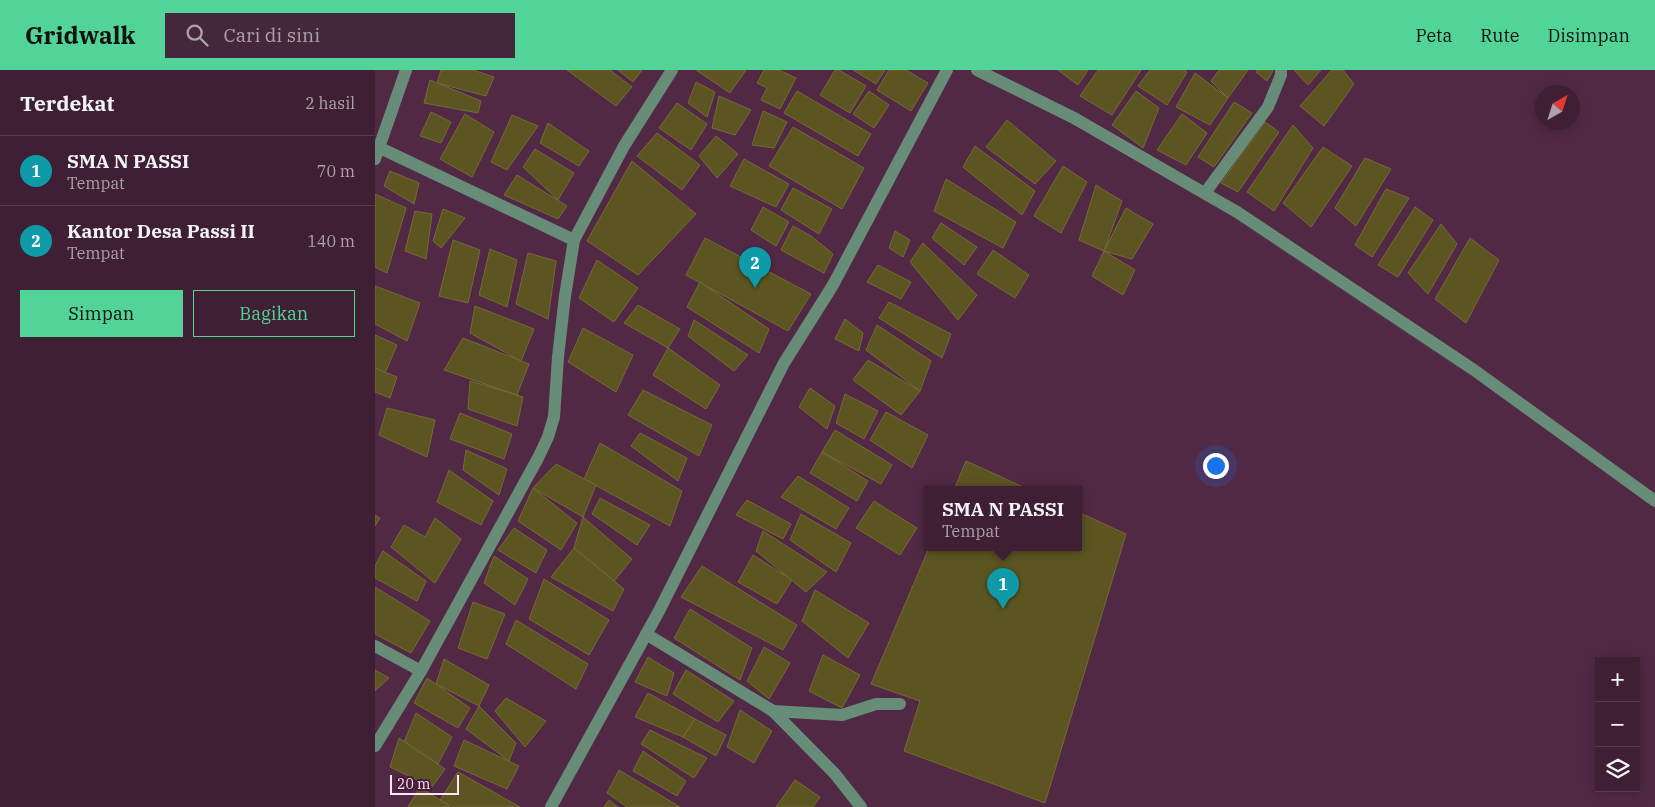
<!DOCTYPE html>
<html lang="id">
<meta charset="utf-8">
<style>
:root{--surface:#3e1f34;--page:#45273c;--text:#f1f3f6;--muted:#ada2ac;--line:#573d4f;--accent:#52d397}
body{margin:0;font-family:"IBM Plex Serif",serif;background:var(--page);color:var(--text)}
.controls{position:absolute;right:15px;bottom:15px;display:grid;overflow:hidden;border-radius:0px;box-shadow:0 2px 12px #0003}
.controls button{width:45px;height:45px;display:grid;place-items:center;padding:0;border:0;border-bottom:1px solid var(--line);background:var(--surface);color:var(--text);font:25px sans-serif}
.compass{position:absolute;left:1160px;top:15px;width:45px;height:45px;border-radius:50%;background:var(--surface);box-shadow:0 2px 12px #0003;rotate:39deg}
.scale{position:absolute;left:15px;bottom:12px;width:69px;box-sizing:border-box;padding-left:5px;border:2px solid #ffe4f5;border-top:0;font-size:14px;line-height:18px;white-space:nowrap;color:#ffe4f5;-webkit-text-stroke:4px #461e3b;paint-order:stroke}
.you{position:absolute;left:840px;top:395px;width:18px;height:18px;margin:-12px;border:4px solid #fff;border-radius:50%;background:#1a73e8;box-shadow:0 0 0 8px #1a73e833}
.badge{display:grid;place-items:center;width:32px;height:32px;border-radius:50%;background:var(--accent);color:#fff;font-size:16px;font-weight:700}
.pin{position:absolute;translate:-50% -41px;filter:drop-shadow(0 1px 2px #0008)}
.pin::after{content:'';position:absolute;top:26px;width:18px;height:15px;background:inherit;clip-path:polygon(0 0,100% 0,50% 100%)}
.popup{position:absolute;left:549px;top:416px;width:158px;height:65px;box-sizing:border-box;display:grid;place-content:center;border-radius:0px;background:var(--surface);filter:drop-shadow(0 1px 4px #0005);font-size:16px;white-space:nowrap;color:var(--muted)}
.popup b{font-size:19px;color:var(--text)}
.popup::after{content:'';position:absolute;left:50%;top:100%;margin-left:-10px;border:10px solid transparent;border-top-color:var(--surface)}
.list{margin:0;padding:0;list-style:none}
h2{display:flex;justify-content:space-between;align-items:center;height:65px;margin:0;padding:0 20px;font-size:21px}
h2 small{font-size:16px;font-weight:400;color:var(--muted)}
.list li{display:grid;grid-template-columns:32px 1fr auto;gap:15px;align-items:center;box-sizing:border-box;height:70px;padding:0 20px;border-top:1px solid var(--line)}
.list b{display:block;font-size:19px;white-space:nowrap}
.list p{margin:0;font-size:16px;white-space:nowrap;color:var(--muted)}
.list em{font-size:16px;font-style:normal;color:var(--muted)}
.actions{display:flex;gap:10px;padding:15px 20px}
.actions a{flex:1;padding:11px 0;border:1px solid var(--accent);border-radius:0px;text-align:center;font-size:18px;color:var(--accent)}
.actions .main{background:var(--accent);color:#111}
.icon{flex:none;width:28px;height:28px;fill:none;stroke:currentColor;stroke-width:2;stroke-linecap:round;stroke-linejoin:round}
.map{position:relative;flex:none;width:1280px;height:737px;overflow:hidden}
header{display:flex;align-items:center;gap:30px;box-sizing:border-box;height:70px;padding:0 25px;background:var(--accent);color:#111}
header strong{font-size:24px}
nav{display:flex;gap:28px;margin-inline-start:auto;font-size:18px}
.search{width:350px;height:45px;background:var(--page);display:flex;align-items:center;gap:12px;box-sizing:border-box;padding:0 18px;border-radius:0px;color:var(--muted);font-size:19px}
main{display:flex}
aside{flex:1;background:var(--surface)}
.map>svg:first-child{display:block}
.building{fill:#5c5421;stroke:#746b36}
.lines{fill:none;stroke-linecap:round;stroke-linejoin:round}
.minor{stroke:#678d78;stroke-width:12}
</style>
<header>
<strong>Gridwalk</strong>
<div class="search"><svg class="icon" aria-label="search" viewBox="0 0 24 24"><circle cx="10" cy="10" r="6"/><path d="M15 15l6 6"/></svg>Cari di sini</div>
<nav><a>Peta</a><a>Rute</a><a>Disimpan</a></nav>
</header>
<main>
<aside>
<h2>Terdekat<small>2 hasil</small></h2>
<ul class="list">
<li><span class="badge" style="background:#0f9aa8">1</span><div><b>SMA N PASSI</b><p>Tempat</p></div><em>70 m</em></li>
<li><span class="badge" style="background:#0f9aa8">2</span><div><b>Kantor Desa Passi II</b><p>Tempat</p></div><em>140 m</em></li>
</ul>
<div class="actions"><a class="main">Simpan</a><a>Bagikan</a></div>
</aside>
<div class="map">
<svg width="1280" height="737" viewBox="0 0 1280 737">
<rect width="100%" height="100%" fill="#522945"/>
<g class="building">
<polygon points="66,0 98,0 119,7 111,26 62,13"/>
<polygon points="192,0 235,0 257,17 241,36"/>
<polygon points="243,0 267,0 258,12"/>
<polygon points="321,0 371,0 355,23"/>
<polygon points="389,0 404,0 421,8 405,39 386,30 392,18 382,13"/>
<polygon points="460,0 464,0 491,16 475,43 445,25"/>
<polygon points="478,0 510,0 501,14"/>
<polygon points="514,0 531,0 553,13 536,41 502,20"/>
<polygon points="683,0 713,0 703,15"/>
<polygon points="723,0 766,0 737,45 705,26"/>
<polygon points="775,0 810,0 812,2 792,35 763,16"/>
<polygon points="844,0 873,0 853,28 836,11"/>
<polygon points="882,0 898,0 898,1 892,11 881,2"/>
<polygon points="919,0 946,0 933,15"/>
<polygon points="957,0 968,0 979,14 949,56 925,36"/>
<polygon points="820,3 853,28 835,55 801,37"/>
<polygon points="55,10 106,31 103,43 49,33"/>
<polygon points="321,12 340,22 332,47 313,33"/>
<polygon points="422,21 496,64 483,86 409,43"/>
<polygon points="494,21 514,35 499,58 478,44"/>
<polygon points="761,21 784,38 768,78 737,55"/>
<polygon points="344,26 376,40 360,65 337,58"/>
<polygon points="859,32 877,43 839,97 823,87"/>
<polygon points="302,33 332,54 316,80 284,58"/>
<polygon points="388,41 412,52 399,78 377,75"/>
<polygon points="56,42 76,52 66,73 45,66"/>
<polygon points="90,44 119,62 97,107 65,89"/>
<polygon points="807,44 832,63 811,95 782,80"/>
<polygon points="137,45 163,56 132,100 116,92"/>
<polygon points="632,50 681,91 660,114 611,77"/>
<polygon points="890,52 904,62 863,122 846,113"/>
<polygon points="173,53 214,81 204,96 165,73"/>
<polygon points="918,55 938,78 899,141 872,122"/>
<polygon points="418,57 489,98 467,139 394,96"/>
<polygon points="282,63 325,95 307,120 262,86"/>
<polygon points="341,66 363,84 342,108 324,86"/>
<polygon points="600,76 660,121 647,145 588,97"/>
<polygon points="948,77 977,96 936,157 908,133"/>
<polygon points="160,79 199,103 183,130 148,97"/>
<polygon points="990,88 1016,99 981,156 960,138"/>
<polygon points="369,89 414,114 401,137 355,116"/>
<polygon points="257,91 321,144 263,205 212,171"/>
<polygon points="688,96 712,112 686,163 659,146"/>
<polygon points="15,101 44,113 39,134 9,116"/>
<polygon points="142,105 192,136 183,149 129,125"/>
<polygon points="571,109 641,152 628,178 559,141"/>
<polygon points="721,115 747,131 729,181 704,170"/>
<polygon points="418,118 457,139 444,164 406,140"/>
<polygon points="1011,119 1034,128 997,187 980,175"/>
<polygon points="0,124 31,138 12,203 0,197"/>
<polygon points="388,137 414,152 401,176 376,160"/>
<polygon points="1040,137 1058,150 1023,207 1003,195"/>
<polygon points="751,138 778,154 757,189 729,181"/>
<polygon points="68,139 90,148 66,178 58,171"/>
<polygon points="40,141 57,144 51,189 30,181"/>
<polygon points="566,153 602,177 589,195 557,168"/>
<polygon points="1066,154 1082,174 1053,224 1033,203"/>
<polygon points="418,156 436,166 458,184 449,203 406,180"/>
<polygon points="520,161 535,170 528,187 514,178"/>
<polygon points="330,168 436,224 413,261 311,205"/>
<polygon points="1095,168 1124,190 1091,253 1060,229"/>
<polygon points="78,170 105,180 93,233 64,226"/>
<polygon points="548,173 602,225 583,250 535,192"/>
<polygon points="115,179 142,190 132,237 104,225"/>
<polygon points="618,180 654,205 640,228 602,204"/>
<polygon points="729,181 760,200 748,225 717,206"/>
<polygon points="153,183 181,191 173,249 141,234"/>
<polygon points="222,190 263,218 239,252 204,228"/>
<polygon points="503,195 536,212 526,229 492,212"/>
<polygon points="325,212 394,259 384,283 312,237"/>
<polygon points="0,216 45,233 32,271 0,254"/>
<polygon points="514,232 576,264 567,288 504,248"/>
<polygon points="263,235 305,259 293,278 249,253"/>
<polygon points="100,236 159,259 146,291 95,263"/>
<polygon points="470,249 488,263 484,281 460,269"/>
<polygon points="319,250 373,285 359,301 313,266"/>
<polygon points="502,255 556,291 545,321 491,280"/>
<polygon points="208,258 258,285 241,322 193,292"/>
<polygon points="0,265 22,275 10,303 0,298"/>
<polygon points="88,268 154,294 142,325 69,300"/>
<polygon points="293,278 345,315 331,339 278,305"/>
<polygon points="493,290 545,321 526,345 478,310"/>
<polygon points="0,298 22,307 15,328 0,322"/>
<polygon points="95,311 148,327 142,356 93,339"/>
<polygon points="435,318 460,336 452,359 424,337"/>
<polygon points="268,320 337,355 324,386 253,345"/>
<polygon points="470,324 503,341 489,369 461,353"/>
<polygon points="12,338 60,350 52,387 4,365"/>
<polygon points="511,342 553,365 537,398 495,370"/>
<polygon points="85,343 137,364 129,389 75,369"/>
<polygon points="460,360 517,395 506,414 447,382"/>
<polygon points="265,363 312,388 303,411 256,376"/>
<polygon points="225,373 307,421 295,456 209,409"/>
<polygon points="91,380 132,399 124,425 88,400"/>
<polygon points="447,382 493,411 482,431 435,403"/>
<polygon points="591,391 655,420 579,420"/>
<polygon points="181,394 221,415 208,447 158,418"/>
<polygon points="74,400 118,431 106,455 62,432"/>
<polygon points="423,406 474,438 461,459 406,427"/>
<polygon points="158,418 202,453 186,480 143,451"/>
<polygon points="225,428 275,455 262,475 217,444"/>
<polygon points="372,430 416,454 408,469 361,445"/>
<polygon points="499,431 542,458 525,485 481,458"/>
<polygon points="703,442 751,464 670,733 529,681 545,631 496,614 554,478 703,478"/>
<polygon points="426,444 476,473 461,502 415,470"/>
<polygon points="0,445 5,448 0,456"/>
<polygon points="208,447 257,489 239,511 199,478"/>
<polygon points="60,448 86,469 60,513 16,477 29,455 50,467"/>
<polygon points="139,458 172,480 161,503 123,480"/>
<polygon points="388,461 452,502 431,522 381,481"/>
<polygon points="199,478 249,519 238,541 176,507"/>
<polygon points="8,481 51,511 42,531 0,508 0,496"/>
<polygon points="378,485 417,510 402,534 363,512"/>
<polygon points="119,486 153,509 140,535 109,513"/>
<polygon points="327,496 422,555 408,580 306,527"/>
<polygon points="169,509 234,550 214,585 154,549"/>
<polygon points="0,517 55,551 36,583 0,564"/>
<polygon points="440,520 494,553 473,588 427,551"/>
<polygon points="98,532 130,544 112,589 83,578"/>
<polygon points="315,539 377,578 365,610 299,568"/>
<polygon points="141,550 213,594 201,619 131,574"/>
<polygon points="389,577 415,593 394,629 372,611"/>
<polygon points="448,585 485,605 467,638 434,621"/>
<polygon points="273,587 299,603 292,626 260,612"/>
<polygon points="69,589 114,615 104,636 61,614"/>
<polygon points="0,600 14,608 0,621"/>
<polygon points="311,600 359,631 343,652 298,624"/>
<polygon points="52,608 95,638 83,658 39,633"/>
<polygon points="273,623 320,649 308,667 260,647"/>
<polygon points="131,628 171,651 150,677 120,641"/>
<polygon points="104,636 141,673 134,691 91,659"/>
<polygon points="365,640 397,661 379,693 352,677"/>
<polygon points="41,643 77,667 63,694 29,672"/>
<polygon points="320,649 351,665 341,686 308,667"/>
<polygon points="275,660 332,688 319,708 266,674"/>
<polygon points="24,668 70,699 57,717 15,697"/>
<polygon points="89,670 144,696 132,719 79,696"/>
<polygon points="268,681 311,711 302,726 258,701"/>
<polygon points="244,700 305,737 252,737 232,723"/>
<polygon points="83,702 145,737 78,737 65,730"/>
<polygon points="420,710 445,727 438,737 401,737"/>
<polygon points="45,717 65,730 75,737 33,737"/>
<polygon points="234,730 243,737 229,737"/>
</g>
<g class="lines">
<g class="minor">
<polyline points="602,0 699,48 862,142 1099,300 1280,431"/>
<polyline points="5,78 199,170"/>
<polyline points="0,89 31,0"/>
<polyline points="830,123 893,37 906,5 906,0"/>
<polyline points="271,564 398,641 467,645 501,634 525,634"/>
<polyline points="0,576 46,601"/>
<polyline points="398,641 460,704 486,737"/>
<polyline points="0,676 46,601 163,388 173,367 179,347 183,287 190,226 199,170 249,76 297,0"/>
<polyline points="176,737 284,541 409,293 458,215 572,0"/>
</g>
</g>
</svg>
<div class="controls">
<button>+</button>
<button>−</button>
<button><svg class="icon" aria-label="layers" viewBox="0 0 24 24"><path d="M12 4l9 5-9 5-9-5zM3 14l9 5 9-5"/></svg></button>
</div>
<svg class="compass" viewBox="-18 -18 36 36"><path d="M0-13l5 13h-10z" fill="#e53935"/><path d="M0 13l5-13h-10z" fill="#ada2ac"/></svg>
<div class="scale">20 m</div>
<div class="you"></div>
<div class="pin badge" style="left:628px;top:539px;background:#0f9aa8">1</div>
<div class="popup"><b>SMA N PASSI</b>Tempat</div>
<div class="pin badge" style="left:380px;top:218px;background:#0f9aa8">2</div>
</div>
</main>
